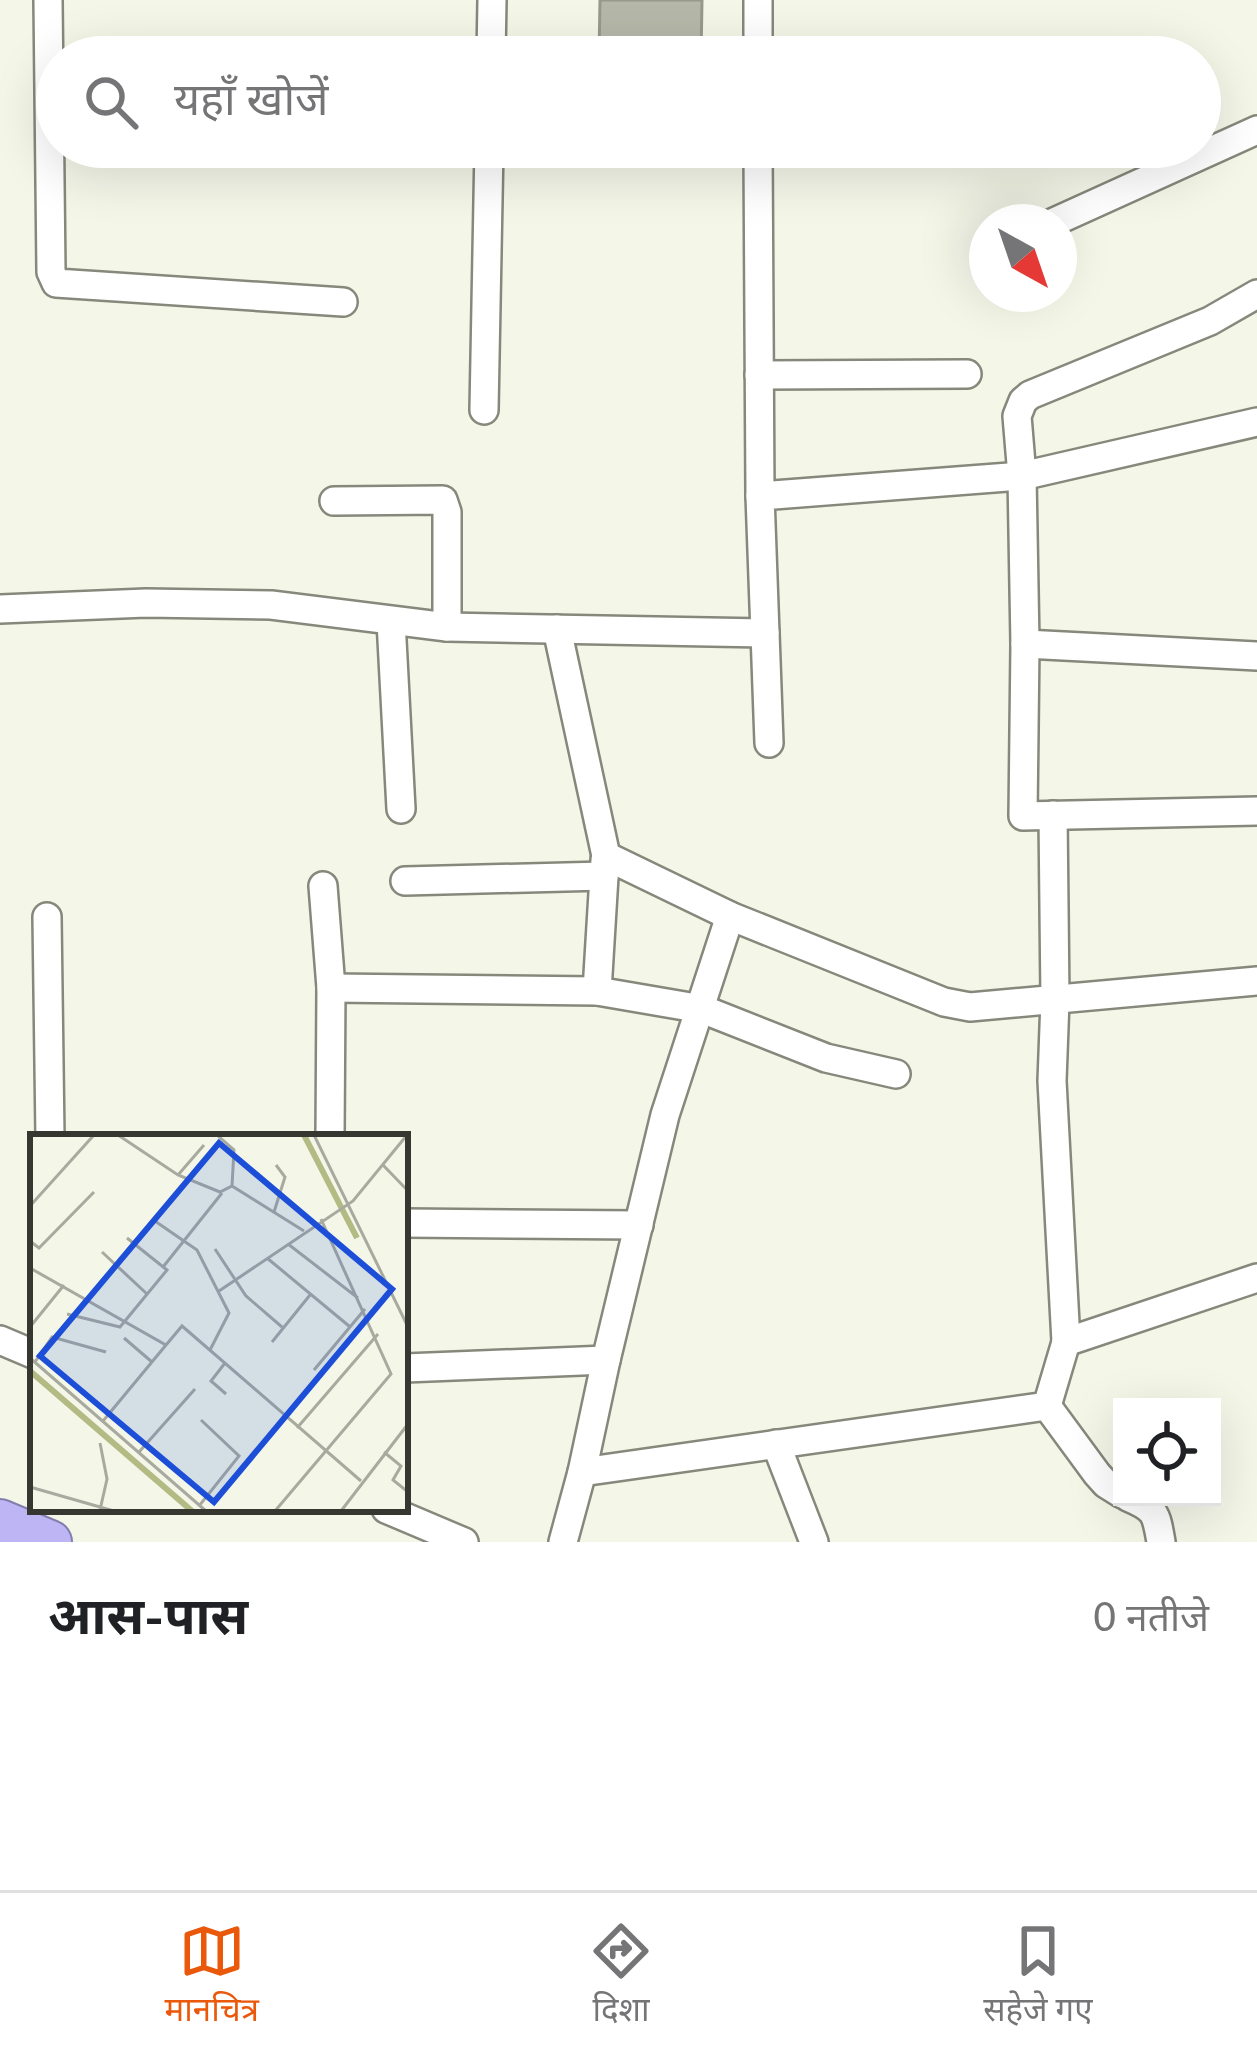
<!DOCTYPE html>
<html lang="hi">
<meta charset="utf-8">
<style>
:root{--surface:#fff;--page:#f2f2f2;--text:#202124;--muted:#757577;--line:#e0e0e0;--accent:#ea580c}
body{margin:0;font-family:"Public Sans","Noto Sans Devanagari",sans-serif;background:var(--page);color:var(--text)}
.controls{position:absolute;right:36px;bottom:36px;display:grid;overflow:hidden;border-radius:0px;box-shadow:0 12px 48px #0002}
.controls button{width:108px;height:108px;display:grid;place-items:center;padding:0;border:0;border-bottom:3px solid var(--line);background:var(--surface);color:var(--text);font:60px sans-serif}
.compass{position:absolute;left:969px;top:204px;width:108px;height:108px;border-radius:50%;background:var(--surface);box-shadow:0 12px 48px #0002;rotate:140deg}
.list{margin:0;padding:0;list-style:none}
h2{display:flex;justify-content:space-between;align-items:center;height:156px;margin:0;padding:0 48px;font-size:51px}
h2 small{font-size:39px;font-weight:400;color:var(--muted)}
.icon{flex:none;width:66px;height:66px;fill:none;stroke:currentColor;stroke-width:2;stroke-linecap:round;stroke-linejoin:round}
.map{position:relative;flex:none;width:1257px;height:1542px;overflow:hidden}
.search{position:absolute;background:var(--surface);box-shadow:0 12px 48px #0002;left:36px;right:36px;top:36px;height:132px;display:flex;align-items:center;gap:30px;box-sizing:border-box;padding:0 42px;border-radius:66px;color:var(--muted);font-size:45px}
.sheet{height:348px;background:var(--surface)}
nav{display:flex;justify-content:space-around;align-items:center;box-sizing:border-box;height:168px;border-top:3px solid var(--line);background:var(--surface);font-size:33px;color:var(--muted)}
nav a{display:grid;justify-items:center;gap:6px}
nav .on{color:var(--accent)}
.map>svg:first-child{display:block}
.building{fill:#b5b8a9;stroke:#96998b;stroke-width:3}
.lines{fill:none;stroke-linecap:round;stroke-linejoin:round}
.minor-casing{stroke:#86887b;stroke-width:32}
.trunk-casing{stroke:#837eae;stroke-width:46}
.minor{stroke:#fff;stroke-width:27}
.trunk{stroke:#beb6f4;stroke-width:42}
.inset-river{fill:none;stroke:#b3ba83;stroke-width:6}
.inset-road{fill:none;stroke:#a8aa9f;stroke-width:3}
.view{fill:#1d4ed8;fill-opacity:0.15;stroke:#1d4ed8;stroke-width:6}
.inset-edge{fill:none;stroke:#363731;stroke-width:6}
</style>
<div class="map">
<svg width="1257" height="1542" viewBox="0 0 1257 1542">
<rect width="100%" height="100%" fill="#f4f7e8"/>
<polygon class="building" points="600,0 702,0 701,57 599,57"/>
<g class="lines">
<defs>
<g id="minor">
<polyline points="48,0 51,272 56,283 343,302"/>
<polyline points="758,0 758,57"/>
<polyline points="491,57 492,0"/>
<polyline points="758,147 760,496"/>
<polyline points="1054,222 1257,130"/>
<polyline points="1257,294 1210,321 1030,395 1023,401 1017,416 1022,476 1025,644 1023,816 1257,811"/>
<polyline points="759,375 967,374"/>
<polyline points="484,410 489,147"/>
<polyline points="334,501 443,500 447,512 447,627"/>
<polyline points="0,609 146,603 271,605 447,627 765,633 760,496 1022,476 1257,422"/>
<polyline points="391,621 401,809"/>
<polyline points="557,629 606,856 730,916 944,1002 970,1007 1257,981"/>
<polyline points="765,633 769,743"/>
<polyline points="1025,644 1257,656"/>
<polyline points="1053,815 1055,1000 1052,1081 1066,1342"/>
<polyline points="405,881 604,876"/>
<polyline points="323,886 331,988 330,1137"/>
<polyline points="47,917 50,1137"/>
<polyline points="331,988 597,991 702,1009 826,1058 896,1074"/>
<polyline points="597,991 605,860"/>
<polyline points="405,1223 639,1225"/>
<polyline points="0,1340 33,1354"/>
<polyline points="405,1368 606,1360"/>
<polyline points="1047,1406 1097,1474 1106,1484 1122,1494"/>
<polyline points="776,1444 814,1542"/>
<polyline points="582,1472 1047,1406 1066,1342 1257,1278"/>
<path d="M1128,1497C1156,1509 1156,1513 1161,1542"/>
<polyline points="386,1509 464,1542"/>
<polyline points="563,1542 582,1472 606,1360 665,1115 730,916"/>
</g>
<polyline id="trunk" points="0,1521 50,1542"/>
</defs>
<use href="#minor" class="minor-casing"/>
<use href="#trunk" class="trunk-casing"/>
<use href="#minor" class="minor"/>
<use href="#trunk" class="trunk"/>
</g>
<g transform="translate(30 1134)">
<rect width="378" height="378" fill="#f4f7e8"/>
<path class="inset-river" d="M274,1L327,104M0,237L162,377"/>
<path class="inset-road" d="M88,1L148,41L190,58L202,52L274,97M187,1L204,16L202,52M284,1L378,193M353,31L378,57M148,41L174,11M0,72L64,1M244,78L255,43L246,31M122,85L167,116L199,179L180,216M0,107L9,114L64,58M258,110L328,164M185,115L216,162L252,193M72,118L117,160M237,124L319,192M133,133L192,59M0,134L136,211L152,192L331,347M189,157L323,67L377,1M37,180L90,193L137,136L97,104M0,193L34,151M94,204L122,228M242,208L280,161M0,224L176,377M5,228L22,203L76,218M195,229L181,247L196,260M284,236L335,175M73,287L136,211M267,294L348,200M70,309L77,345L70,376M109,318L165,255M354,318L371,332L363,346L378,358M0,353L84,377M169,372L209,322L171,286M245,377L361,240L291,85M311,377L378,290"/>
<path class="view" d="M189,9L362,155L184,368L10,222Z"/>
<rect width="378" height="378" class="inset-edge"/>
</g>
</svg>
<div class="controls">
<button><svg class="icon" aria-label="locate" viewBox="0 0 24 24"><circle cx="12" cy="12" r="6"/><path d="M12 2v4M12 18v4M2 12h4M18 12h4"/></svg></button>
</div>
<svg class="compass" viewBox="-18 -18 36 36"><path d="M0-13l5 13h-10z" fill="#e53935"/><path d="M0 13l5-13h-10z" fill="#757577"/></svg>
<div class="search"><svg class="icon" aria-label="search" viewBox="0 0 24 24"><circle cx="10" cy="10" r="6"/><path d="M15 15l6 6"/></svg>यहाँ खोजें</div>
</div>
<section class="sheet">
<h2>आस-पास<small>0 नतीजे</small></h2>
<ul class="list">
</ul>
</section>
<nav>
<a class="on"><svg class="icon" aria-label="map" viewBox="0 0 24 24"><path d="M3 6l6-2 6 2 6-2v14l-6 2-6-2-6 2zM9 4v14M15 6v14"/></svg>मानचित्र</a>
<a><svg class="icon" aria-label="directions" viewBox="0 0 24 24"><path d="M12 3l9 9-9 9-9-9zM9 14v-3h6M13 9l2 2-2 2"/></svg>दिशा</a>
<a><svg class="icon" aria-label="saved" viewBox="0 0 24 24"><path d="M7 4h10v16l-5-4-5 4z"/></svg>सहेजे गए</a>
</nav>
